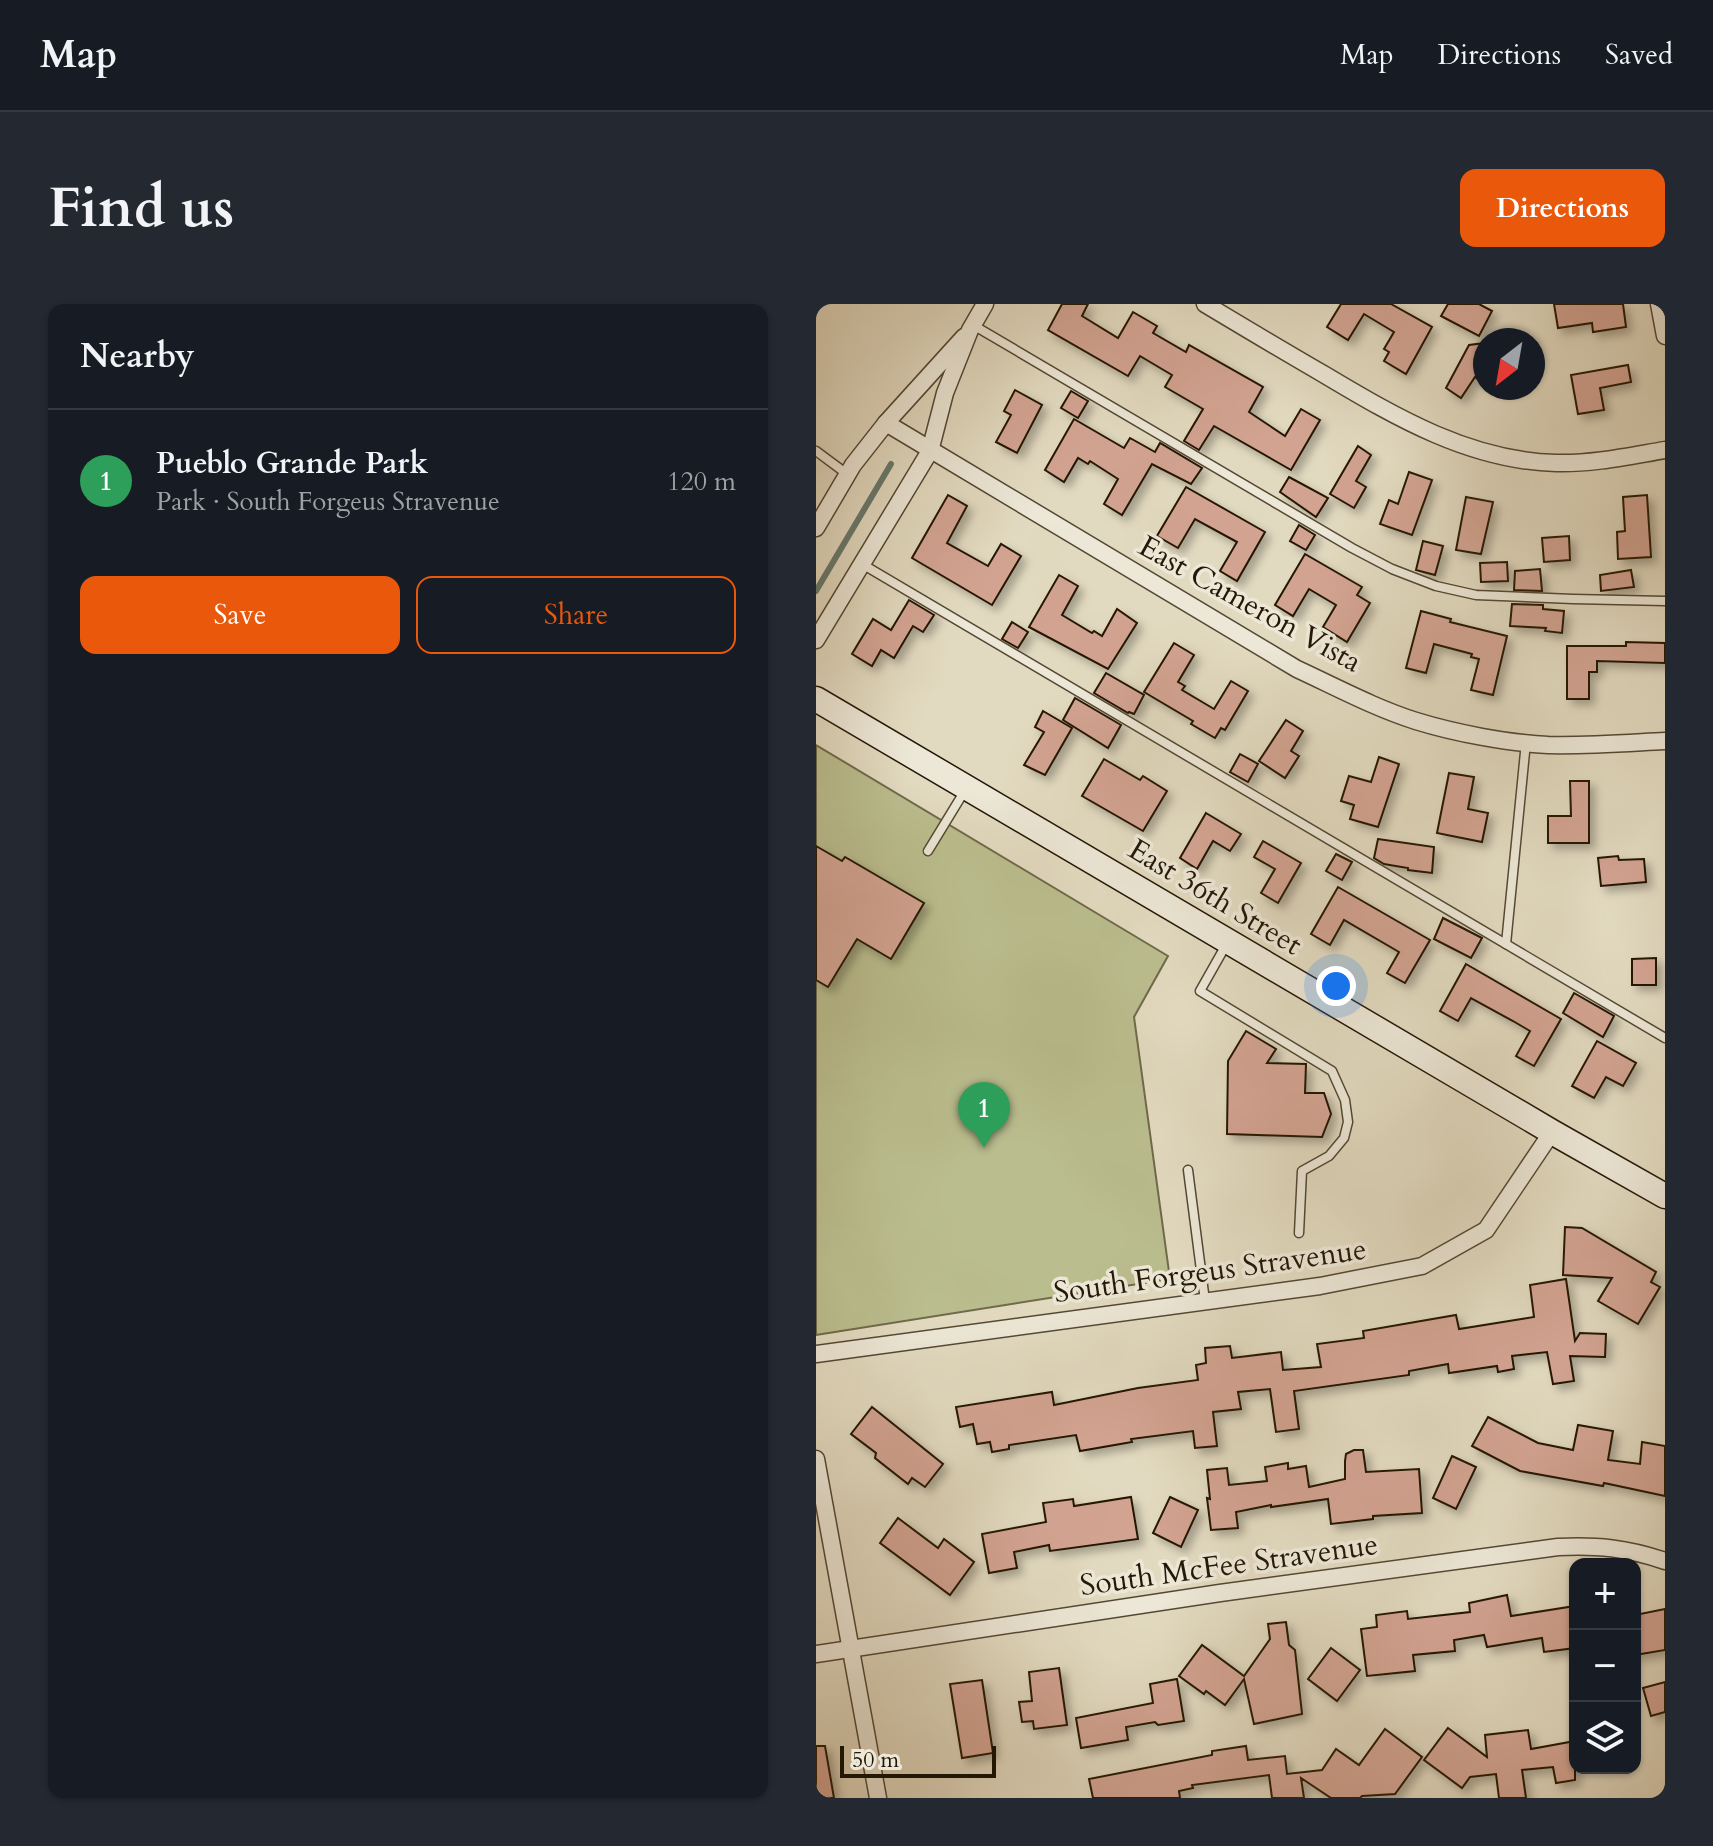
<!DOCTYPE html>
<meta charset="utf-8">
<style>
:root{--surface:#171b24;--page:#242831;--text:#f1f3f6;--muted:#9ea1a6;--line:#363941;--accent:#ea580c}
body{margin:0;font-family:Cardo,serif;background:var(--page);color:var(--text)}
.controls{position:absolute;right:24px;bottom:24px;display:grid;overflow:hidden;border-radius:16px;box-shadow:0 2px 6px #0004}
.controls button{width:72px;height:72px;display:grid;place-items:center;padding:0;border:0;border-bottom:2px solid var(--line);background:var(--surface);color:var(--text);font:40px sans-serif}
.compass{position:absolute;left:657px;top:24px;width:72px;height:72px;border-radius:50%;background:var(--surface);box-shadow:0 2px 6px #0004;rotate:211deg}
.scale{position:absolute;left:24px;bottom:20px;width:156px;box-sizing:border-box;padding-left:8px;border:4px solid #251706;border-top:0;font-size:22px;line-height:28px;white-space:nowrap;color:#251706;-webkit-text-stroke:6px #ece7d6;paint-order:stroke}
.you{position:absolute;left:520px;top:682px;width:28px;height:28px;margin:-20px;border:6px solid #fff;border-radius:50%;background:#1a73e8;box-shadow:0 0 0 12px #1a73e833}
.badge{display:grid;place-items:center;width:52px;height:52px;border-radius:50%;background:var(--accent);color:#fff;font-size:26px;font-weight:700}
.pin{position:absolute;translate:-50% -66px;filter:drop-shadow(0 2px 4px #0008)}
.pin::after{content:'';position:absolute;top:42px;width:28px;height:24px;background:inherit;clip-path:polygon(0 0,100% 0,50% 100%)}
.list{margin:0;padding:0;list-style:none}
h2{display:flex;justify-content:space-between;align-items:center;height:104px;margin:0;padding:0 32px;font-size:34px}
h2 small{font-size:26px;font-weight:400;color:var(--muted)}
.list li{display:grid;grid-template-columns:52px 1fr auto;gap:24px;align-items:center;box-sizing:border-box;height:144px;padding:0 32px;border-top:2px solid var(--line)}
.list b{display:block;font-size:30px;white-space:nowrap}
.list p{margin:0;font-size:26px;white-space:nowrap;color:var(--muted)}
.list em{font-size:26px;font-style:normal;color:var(--muted)}
.actions{display:flex;gap:16px;padding:24px 32px}
.actions a{flex:1;padding:18px 0;border:2px solid var(--accent);border-radius:16px;text-align:center;font-size:28px;color:var(--accent)}
.actions .main{background:var(--accent);color:#fff}
.icon{flex:none;width:44px;height:44px;fill:none;stroke:currentColor;stroke-width:2;stroke-linecap:round;stroke-linejoin:round}
.map{position:relative;flex:none;width:849px;height:1494px;overflow:hidden;border-radius:16px}
header{display:flex;align-items:center;gap:48px;box-sizing:border-box;height:112px;padding:0 40px;background:var(--surface);border-bottom:2px solid var(--line)}
header strong{font-size:38px}
nav{display:flex;gap:44px;margin-inline-start:auto;font-size:28px}
.intro{display:flex;align-items:center;justify-content:space-between;box-sizing:border-box;height:192px;padding:0 48px}
h1{margin:0;font-size:56px}
.button{padding:20px 36px;border-radius:16px;background:var(--accent);color:#fff;font-size:28px;font-weight:700}
main{display:flex;gap:48px;padding:0 48px}
aside{flex:1;background:var(--surface);border-radius:16px;box-shadow:0 2px 6px #0004}
.map>svg:first-child{display:block}
.green{fill:#babd8e;stroke:#706a4a;stroke-width:2}
.lines{fill:none;stroke-linecap:round;stroke-linejoin:round}
.stream{stroke:#68796d;stroke-width:6}
.building{fill:#d2a391;stroke:#251706;stroke-width:2;filter:url(#shadow)}
.service-casing{stroke:#544834;stroke-width:11}
.minor-casing{stroke:#544834;stroke-width:19}
.secondary-casing{stroke:#251706;stroke-width:27}
.service{stroke:#ece7d6;stroke-width:8}
.minor{stroke:#ece7d6;stroke-width:16}
.secondary{stroke:#ece7d6;stroke-width:24}
.labels{text-anchor:middle;dominant-baseline:central;stroke-width:7;stroke-linejoin:round;paint-order:stroke}
.street-label{font-size:30px;fill:#251706;stroke:#ece7d6}
</style>
<header>
<strong>Map</strong>
<nav><a>Map</a><a>Directions</a><a>Saved</a></nav>
</header>
<div class="intro"><h1>Find us</h1><a class="button">Directions</a></div>
<main>
<aside>
<h2>Nearby<small></small></h2>
<ul class="list">
<li><span class="badge" style="background:#2e9e5b">1</span><div><b>Pueblo Grande Park</b><p>Park · South Forgeus Stravenue</p></div><em>120 m</em></li>
</ul>
<div class="actions"><a class="main">Save</a><a>Share</a></div>
</aside>
<div class="map">
<svg width="849" height="1494" viewBox="0 0 849 1494">
<defs>
<filter id="shadow"><feDropShadow dx="5.5" dy="5.5" stdDeviation="4" flood-color="#0004"/></filter>
</defs>
<rect width="100%" height="100%" fill="#e2dac0"/>
<filter id="stains"><feTurbulence type="fractalNoise" baseFrequency=".0025" numOctaves="4"/><feColorMatrix values="0 0 0 0 .2 0 0 0 0 .09 0 0 0 0 .02 0 0 0 .5 -.17"/></filter>
<radialGradient id="worn" r=".72"><stop offset=".6" stop-color="#630" stop-opacity="0"/><stop offset="1" stop-color="#630" stop-opacity=".3"/></radialGradient>
<polygon class="green" points="0,441 352,652 318,713 354,975 0,1031"/>
<g class="lines">
<polyline class="stream" points="0,287 75,160"/>
</g>
<g class="building">
<polygon points="246,0 272,0 266,12 302,34 317,8 341,22 337,29 370,48 373,41 447,83 433,108 469,132 485,105 504,116 475,166 398,122 383,146 368,137 387,105 349,83 356,71 324,52 312,72 232,26"/>
<polygon points="525,0 575,0 616,23 590,70 568,57 573,48 568,45 578,28 548,10 532,36 511,23"/>
<polygon points="632,0 663,0 676,7 663,32 625,12"/>
<polygon points="738,0 807,0 810,23 777,28 776,19 742,24"/>
<polygon points="669,39 669,80 659,73 645,94 630,84 653,41"/>
<polygon points="812,61 815,78 784,84 788,106 762,110 755,71"/>
<polygon points="199,86 226,101 201,149 180,138 195,111 188,107"/>
<polygon points="255,87 272,97 262,114 245,104"/>
<polygon points="258,115 308,144 314,134 339,148 344,139 386,164 375,180 336,160 306,211 288,200 302,175 274,157 272,160 262,154 248,178 229,166"/>
<polygon points="542,142 555,151 540,177 550,183 538,204 514,190"/>
<polygon points="593,168 616,176 596,231 564,220 573,196 582,200"/>
<polygon points="473,173 512,194 500,213 464,188"/>
<polygon points="370,183 449,228 421,277 404,267 421,238 379,215 362,244 341,232"/>
<polygon points="132,191 151,202 131,239 172,262 185,240 205,252 176,301 96,254"/>
<polygon points="831,191 835,253 802,255 801,228 809,227 807,193"/>
<polygon points="650,193 677,198 665,250 640,246"/>
<polygon points="483,221 499,231 490,246 474,237"/>
<polygon points="753,232 754,256 728,258 726,234"/>
<polygon points="607,237 627,242 619,271 600,266"/>
<polygon points="489,250 546,283 541,291 554,299 531,338 507,323 520,301 493,285 477,312 459,301"/>
<polygon points="691,258 692,277 665,278 664,259"/>
<polygon points="724,265 726,287 698,286 699,267"/>
<polygon points="815,266 818,283 785,287 784,271"/>
<polygon points="243,271 262,282 246,311 276,329 278,327 286,332 301,305 321,319 292,365 213,323"/>
<polygon points="93,296 118,311 107,328 97,322 78,354 65,346 56,362 36,350 57,315 75,326"/>
<polygon points="696,300 727,301 727,305 748,307 746,329 729,327 730,324 694,322"/>
<polygon points="605,307 635,315 634,318 691,332 677,391 655,386 663,355 655,353 656,350 618,340 610,369 590,364"/>
<polygon points="196,318 212,328 202,344 186,335"/>
<polygon points="810,338 849,339 849,359 781,357 781,368 773,368 773,395 751,395 751,342 810,342"/>
<polygon points="358,339 378,351 362,378 369,382 366,386 398,405 415,377 432,387 409,426 405,424 399,434 375,420 377,417 328,388"/>
<polygon points="290,369 328,391 318,410 313,408 312,409 278,389"/>
<polygon points="259,394 305,421 292,444 247,416"/>
<polygon points="227,407 256,424 229,471 208,461 228,428 219,423"/>
<polygon points="470,416 487,427 475,447 483,452 469,474 443,457"/>
<polygon points="424,450 442,460 432,478 414,468"/>
<polygon points="563,453 583,460 562,523 534,515 538,501 525,497 533,472 555,478"/>
<polygon points="288,455 324,476 327,472 351,487 327,527 266,492"/>
<polygon points="633,469 658,473 652,505 672,509 666,538 621,529"/>
<polygon points="754,477 773,477 773,539 732,539 732,512 755,512"/>
<polygon points="390,509 425,530 414,547 397,537 381,565 364,554"/>
<polygon points="562,535 618,543 616,569 592,566 592,564 568,560 558,554"/>
<polygon points="447,537 485,559 462,599 445,589 459,565 438,553"/>
<polygon points="0,542 26,557 29,553 108,599 75,655 41,635 12,683 0,676"/>
<polygon points="520,550 536,558 526,576 510,567"/>
<polygon points="802,552 803,556 828,555 830,578 785,582 782,554"/>
<polygon points="522,583 614,636 589,679 571,669 583,648 528,616 514,641 495,630"/>
<polygon points="627,614 666,634 655,654 618,635"/>
<polygon points="840,654 840,681 816,681 816,655"/>
<polygon points="650,660 745,715 718,762 700,752 714,727 697,717 655,694 642,717 624,707"/>
<polygon points="758,689 798,712 787,733 747,709"/>
<polygon points="430,727 460,745 451,759 490,760 489,789 508,789 515,810 506,833 411,830 412,757"/>
<polygon points="781,737 820,759 807,782 790,773 778,794 756,782"/>
<polygon points="749,923 766,924 840,968 835,978 844,983 822,1020 782,997 796,974 747,971"/>
<polygon points="750,975 759,1037 764,1029 790,1030 789,1053 754,1052 758,1077 737,1080 731,1048 696,1052 698,1065 682,1068 681,1062 633,1069 632,1060 593,1067 593,1071 478,1087 483,1125 460,1128 454,1085 422,1088 425,1105 397,1108 401,1142 379,1144 377,1127 315,1135 316,1138 264,1147 260,1131 193,1141 193,1145 176,1148 174,1138 161,1140 157,1120 144,1123 140,1103 236,1088 238,1101 322,1084 382,1076 380,1061 390,1059 389,1044 414,1042 416,1054 465,1048 467,1066 505,1063 501,1040 548,1034 547,1027 640,1011 643,1025 718,1013 714,981"/>
<polygon points="56,1103 127,1160 109,1183 96,1174 92,1180 59,1154 60,1149 35,1130"/>
<polygon points="672,1113 722,1139 757,1146 762,1121 797,1127 792,1156 824,1160 826,1138 849,1142 849,1192 788,1179 787,1182 704,1167 656,1142"/>
<polygon points="538,1146 547,1146 550,1168 603,1165 606,1209 557,1212 557,1215 515,1220 512,1195 455,1203 455,1201 420,1208 422,1224 395,1226 391,1194 394,1195 391,1166 411,1164 413,1181 451,1177 449,1163 472,1159 472,1165 490,1162 493,1183 529,1175 529,1157 530,1150"/>
<polygon points="636,1152 660,1163 640,1205 617,1194"/>
<polygon points="315,1193 322,1235 234,1247 233,1241 198,1248 201,1264 173,1269 166,1230 230,1218 227,1199 257,1195 258,1202"/>
<polygon points="354,1193 382,1206 365,1243 337,1229"/>
<polygon points="82,1214 122,1244 128,1235 158,1258 134,1291 64,1239"/>
<polygon points="691,1291 695,1312 759,1302 759,1344 728,1348 726,1334 671,1343 668,1331 638,1336 639,1347 597,1351 599,1367 551,1372 545,1325 561,1323 560,1311 591,1307 592,1315 654,1308 653,1299"/>
<polygon points="849,1305 849,1346 819,1351 819,1311"/>
<polygon points="470,1318 473,1341 479,1346 486,1410 438,1420 428,1375 409,1401 390,1387 388,1390 363,1372 386,1341 428,1372 454,1335 452,1320"/>
<polygon points="515,1344 544,1366 521,1397 492,1375"/>
<polygon points="243,1364 251,1421 218,1425 217,1417 206,1418 203,1398 216,1397 213,1368"/>
<polygon points="361,1375 368,1417 342,1421 339,1418 310,1423 312,1436 265,1444 260,1414 337,1399 334,1380"/>
<polygon points="166,1376 177,1449 146,1454 134,1380"/>
<polygon points="849,1378 849,1408 835,1412 827,1384"/>
<polygon points="632,1424 671,1453 669,1431 712,1426 715,1445 759,1437 759,1476 740,1479 737,1463 706,1466 710,1494 683,1494 680,1470 654,1473 646,1484 608,1456"/>
<polygon points="569,1425 606,1453 579,1490 546,1492 544,1494 515,1494 485,1474 488,1494 456,1494 453,1471 376,1481 377,1484 363,1487 364,1494 277,1494 273,1475 396,1451 396,1447 430,1442 432,1456 469,1452 471,1470 506,1466 520,1445 543,1461"/>
<polygon points="0,1442 9,1442 18,1494 0,1494"/>
</g>
<g class="lines">
<defs>
<g id="service">
<polyline points="157,21 536,244 576,265 620,282 660,291 757,295 849,297"/>
<polyline points="0,147 31,170"/>
<polyline points="46,260 849,734"/>
<polyline points="112,547 148,488"/>
<polyline points="690,640 710,438"/>
<polyline points="410,641 384,687 516,767 529,796 532,818 528,834 513,852 486,867 483,929"/>
<polyline points="372,866 389,997"/>
</g>
<g id="minor">
<path d="M389,0C429,24 469,48 509,71C581,114 655,157 740,159C777,160 813,152 849,146"/>
<polyline points="843,0 849,32"/>
<path d="M70,119L481,365C520,383 559,404 600,417C639,429 691,439 732,441C771,442 810,439 849,437"/>
<polyline points="0,224 37,161 70,119 148,33"/>
<polyline points="0,336 114,147 129,89 154,26 169,0"/>
<polyline points="0,1050 504,982 606,962 670,926 736,828"/>
<polyline points="0,1155 62,1494"/>
<path d="M0,1350L404,1289L742,1243C781,1241 811,1244 849,1257"/>
</g>
<polyline id="secondary" points="0,395 736,828 849,892"/>
</defs>
<use href="#service" class="service-casing"/>
<use href="#minor" class="minor-casing"/>
<use href="#secondary" class="secondary-casing"/>
<use href="#service" class="service"/>
<use href="#minor" class="minor"/>
<use href="#secondary" class="secondary"/>
</g>
<g class="labels">
<g class="street-label">
<text transform="translate(434 300) rotate(29)">East Cameron Vista</text>
<text transform="translate(399 593) rotate(31)">East 36th Street</text>
<text transform="translate(394 967) rotate(-8)">South Forgeus Stravenue</text>
<text transform="translate(413 1261) rotate(-8)">South McFee Stravenue</text>
</g>
</g>
<rect width="100%" height="100%" filter="url(#stains)"/>
<rect width="100%" height="100%" fill="url(#worn)"/>
</svg>
<div class="controls">
<button>+</button>
<button>−</button>
<button><svg class="icon" aria-label="layers" viewBox="0 0 24 24"><path d="M12 4l9 5-9 5-9-5zM3 14l9 5 9-5"/></svg></button>
</div>
<svg class="compass" viewBox="-18 -18 36 36"><path d="M0-13l5 13h-10z" fill="#e53935"/><path d="M0 13l5-13h-10z" fill="#9ea1a6"/></svg>
<div class="scale">50 m</div>
<div class="you"></div>
<div class="pin badge" style="left:168px;top:844px;background:#2e9e5b">1</div>
</div>
</main>
